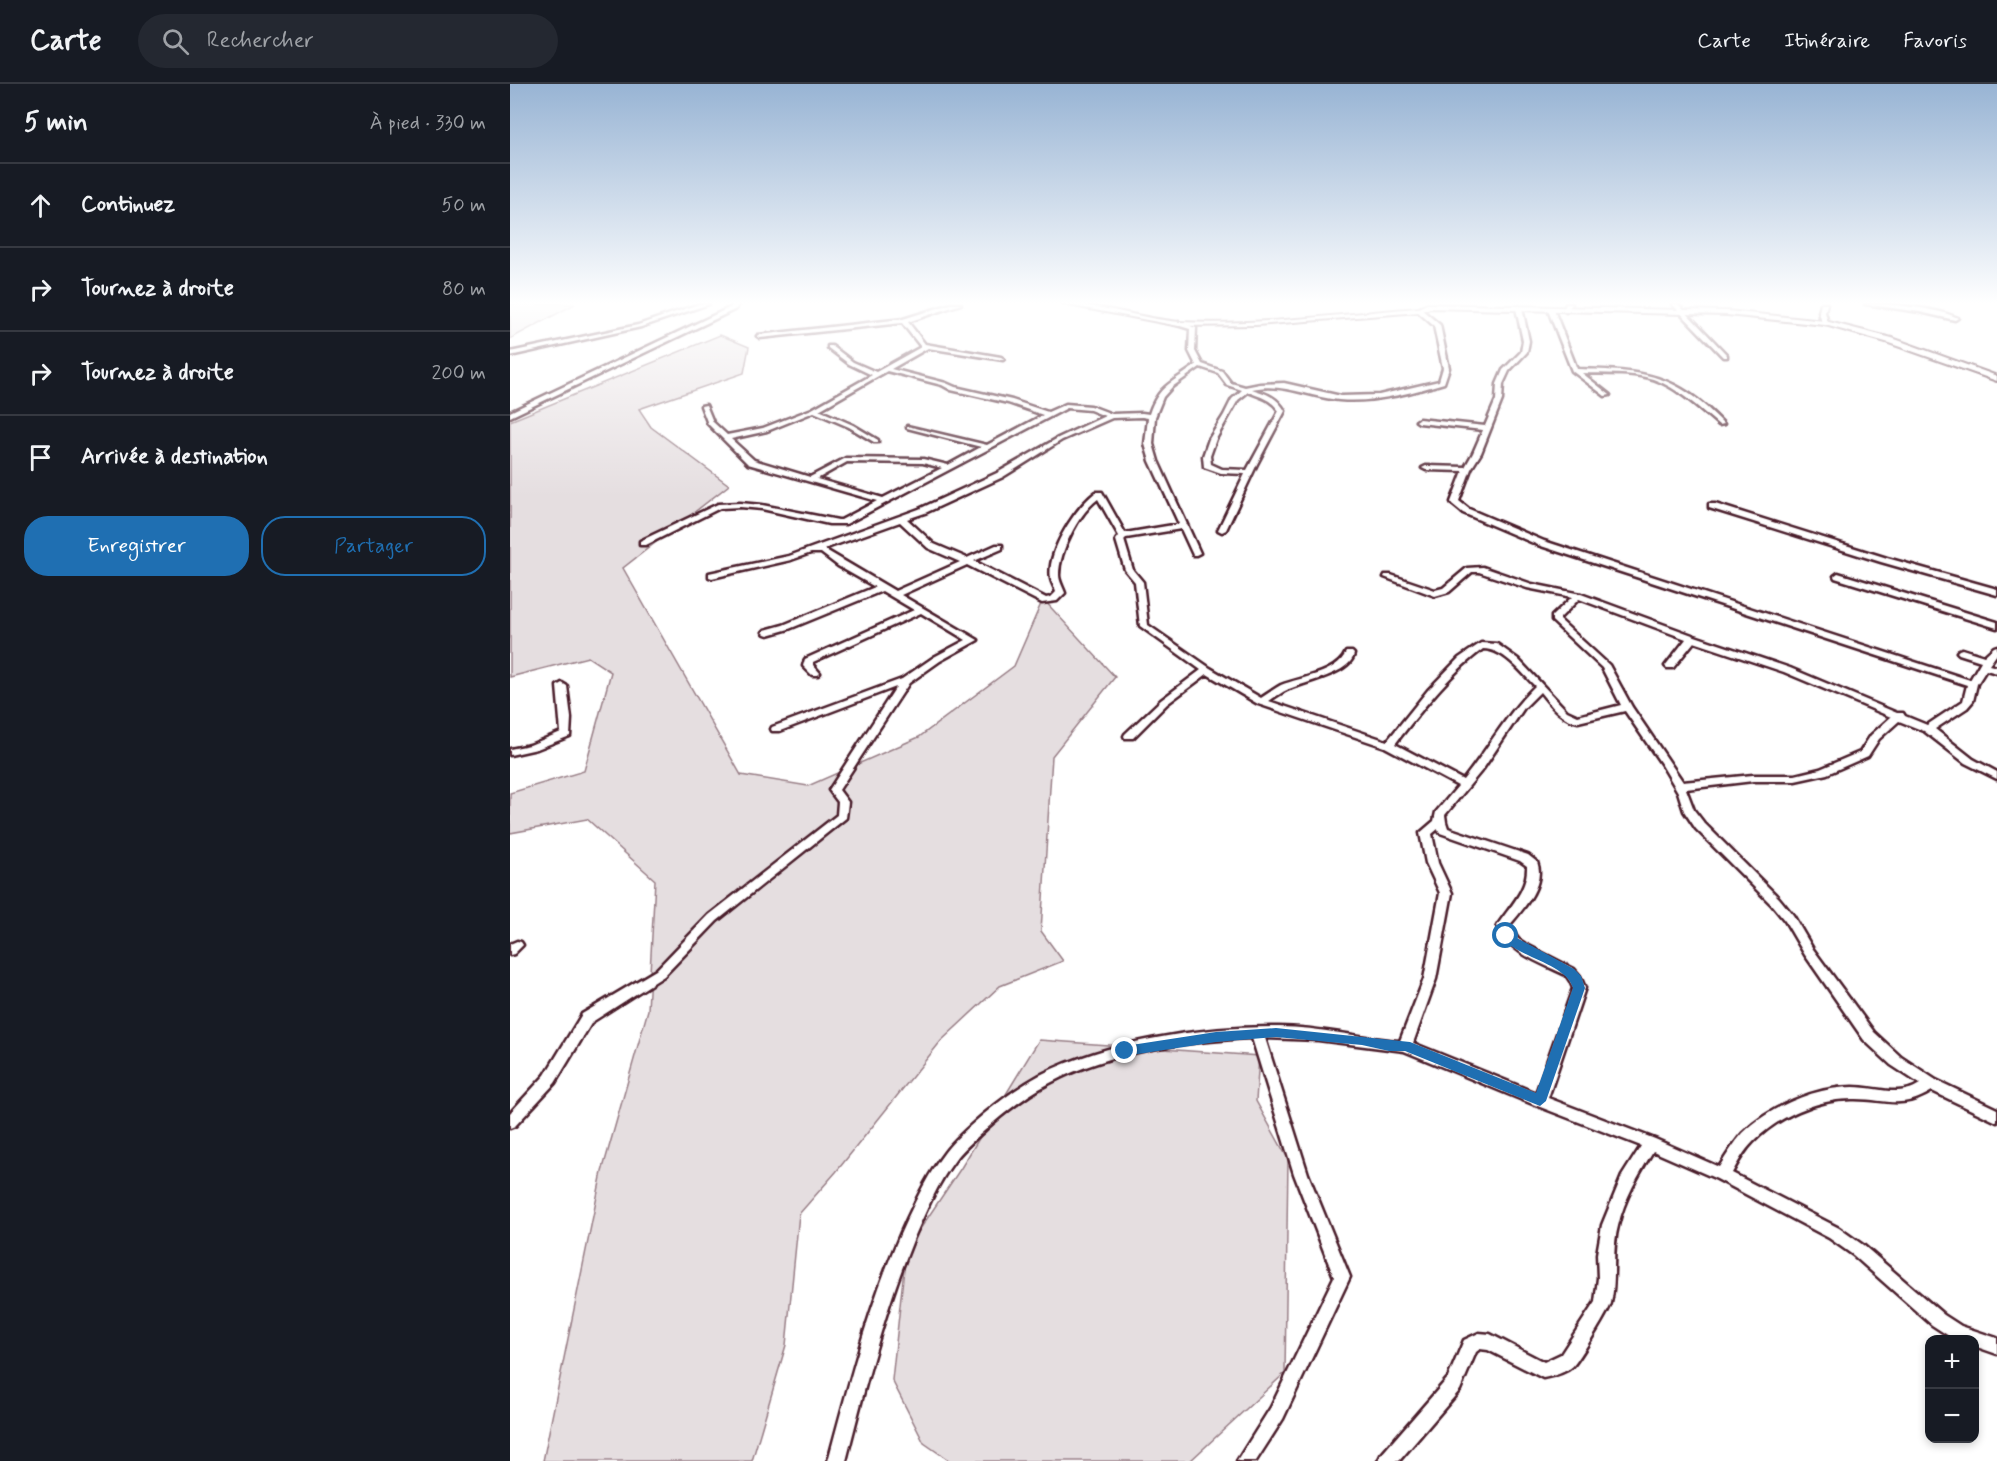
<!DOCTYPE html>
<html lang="fr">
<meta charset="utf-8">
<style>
:root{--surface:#171b24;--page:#242831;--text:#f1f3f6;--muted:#9ea1a6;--line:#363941;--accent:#1f6fb2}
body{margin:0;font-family:Mynerve,sans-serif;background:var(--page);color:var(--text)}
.controls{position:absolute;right:18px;bottom:18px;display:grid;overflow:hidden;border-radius:12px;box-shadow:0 3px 9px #0003}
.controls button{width:54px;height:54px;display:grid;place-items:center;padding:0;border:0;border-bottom:2px solid var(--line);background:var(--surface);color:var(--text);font:30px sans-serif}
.stop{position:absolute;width:18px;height:18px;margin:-14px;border:4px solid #1f6fb2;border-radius:50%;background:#fff}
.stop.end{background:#1f6fb2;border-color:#fff;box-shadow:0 2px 6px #0008}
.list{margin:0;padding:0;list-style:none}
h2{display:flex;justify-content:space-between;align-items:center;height:78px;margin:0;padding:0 24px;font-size:26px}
h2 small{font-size:20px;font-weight:400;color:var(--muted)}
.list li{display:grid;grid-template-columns:39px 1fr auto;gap:18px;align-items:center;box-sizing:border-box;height:84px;padding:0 24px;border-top:2px solid var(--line)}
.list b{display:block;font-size:22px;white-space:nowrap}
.list em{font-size:20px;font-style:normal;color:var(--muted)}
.actions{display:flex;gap:12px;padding:18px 24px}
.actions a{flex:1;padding:14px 0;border:2px solid var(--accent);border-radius:24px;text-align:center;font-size:21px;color:var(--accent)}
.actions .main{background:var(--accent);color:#fff}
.icon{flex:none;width:33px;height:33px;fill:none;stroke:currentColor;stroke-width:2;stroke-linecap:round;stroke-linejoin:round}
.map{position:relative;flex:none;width:1487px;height:1377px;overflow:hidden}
header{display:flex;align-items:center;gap:36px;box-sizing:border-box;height:84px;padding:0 30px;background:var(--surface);border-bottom:2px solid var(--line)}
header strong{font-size:28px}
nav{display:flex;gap:33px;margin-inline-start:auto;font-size:21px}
.search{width:420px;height:54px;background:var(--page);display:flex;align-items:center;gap:15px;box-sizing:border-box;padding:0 21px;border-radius:33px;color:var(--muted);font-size:22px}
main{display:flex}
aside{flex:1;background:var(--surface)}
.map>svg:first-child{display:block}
.green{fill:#e5dee0;stroke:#987e86;stroke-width:1.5}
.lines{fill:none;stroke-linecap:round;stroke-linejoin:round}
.street-casing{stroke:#4a1f2b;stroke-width:5}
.secondary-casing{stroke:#4a1f2b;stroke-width:4}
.street{fill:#fff;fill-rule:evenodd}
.secondary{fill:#fff;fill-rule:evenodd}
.route{fill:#1f6fb2}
</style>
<header>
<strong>Carte</strong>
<div class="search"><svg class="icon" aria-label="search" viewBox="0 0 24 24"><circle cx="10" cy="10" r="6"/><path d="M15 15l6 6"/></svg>Rechercher</div>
<nav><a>Carte</a><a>Itinéraire</a><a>Favoris</a></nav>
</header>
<main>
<aside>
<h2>5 min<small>À pied · 330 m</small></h2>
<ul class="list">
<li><svg class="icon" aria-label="ahead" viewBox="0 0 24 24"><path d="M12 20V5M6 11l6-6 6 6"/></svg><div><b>Continuez</b></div><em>50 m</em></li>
<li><svg class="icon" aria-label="right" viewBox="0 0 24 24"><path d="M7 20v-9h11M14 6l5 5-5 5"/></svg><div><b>Tournez à droite</b></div><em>80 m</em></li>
<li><svg class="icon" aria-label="right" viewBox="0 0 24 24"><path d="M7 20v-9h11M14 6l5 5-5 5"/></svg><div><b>Tournez à droite</b></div><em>200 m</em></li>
<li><svg class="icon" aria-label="arrive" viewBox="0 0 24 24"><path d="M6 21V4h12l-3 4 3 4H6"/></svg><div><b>Arrivée à destination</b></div></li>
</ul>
<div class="actions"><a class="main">Enregistrer</a><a>Partager</a></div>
</aside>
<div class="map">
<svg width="1487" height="1377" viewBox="0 0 1487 1377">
<rect width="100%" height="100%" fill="#fff"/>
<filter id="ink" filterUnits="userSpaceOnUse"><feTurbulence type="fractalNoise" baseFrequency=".0167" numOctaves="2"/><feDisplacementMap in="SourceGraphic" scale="12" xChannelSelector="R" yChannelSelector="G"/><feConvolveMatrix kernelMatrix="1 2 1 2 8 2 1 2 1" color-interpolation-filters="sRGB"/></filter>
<g filter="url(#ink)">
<g class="green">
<polygon points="0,220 65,220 0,255"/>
<polygon points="210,251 239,263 234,289 129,325 141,343 219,401 113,484 231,691 298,702 409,653 504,582 533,515 605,593 542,672 531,847 553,877 490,902 431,957 326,1088 289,1130 276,1261 242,1377 33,1377 92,1088 138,926 145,796 77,735 0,749 0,709 74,687 101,588 78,573 0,593 0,337"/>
<polygon points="529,956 749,972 746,1017 778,1075 775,1289 680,1377 440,1377 414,1359 382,1296 396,1166 451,1084"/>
</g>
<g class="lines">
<defs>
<g id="street">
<polygon points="189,220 199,220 131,243 0,272 0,268 128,241"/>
<polygon points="222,220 228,220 226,225 0,333 0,328 221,223"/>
<path d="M441,220H451L398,238L415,260L491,273L494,275L493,276L418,264L381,285L436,299L445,303L502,316L538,328L556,320L581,322L602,330L632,329L639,330C649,300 663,299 686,281L679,267L680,245L667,241V239L669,238L686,244L685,267L692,280L712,287L721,299L735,303L750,300L774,299L831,312L869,311L929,297L933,284L924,242L906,226L911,225L930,241L939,284L934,299C900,309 865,319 829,316C799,313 773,298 742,305C757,310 767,313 775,327L747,380L716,446L712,448L708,446L735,390L711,389L694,383L693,372L699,355L714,331L722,315L732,306L717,301L708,289L690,283L662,303L653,313L645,333L643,360L648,377L690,469L686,471H683L671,445L616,454L614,456L623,486L633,498L638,541L700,584L751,614C757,610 764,605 771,601C791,593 827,590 836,568H842L844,570C841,589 796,598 779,605C772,608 765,613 759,617L877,657L918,606L949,574L971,559L987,560L1008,575L1057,627L1068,632L1111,621L1092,584L1042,537V532L1062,513L1017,504L969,488H962L939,508L925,512L874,493L875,491H881L925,506L933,504L957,484L973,483L1022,500L1071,510L1185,552L1280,584L1387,629H1393L1395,632L1417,641L1453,617L1457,601L1028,461L953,429L942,420L941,418L953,387L916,386L912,384L916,382L955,383L963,369L973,346L909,339L906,337L909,335L975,342L986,316L987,300L993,286L1011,268L1013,257L1006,224L1009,222L1012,224L1019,257L1017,268L999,287L993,300L992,316L971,369L961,385L949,417L959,425L1034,457L1460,596L1471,577L1449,570L1447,568L1449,566L1452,565L1474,572L1484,563L1487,562V570L1479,581L1487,583V589L1476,586L1467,600L1463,617L1457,624L1425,645L1463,675L1487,688V695L1455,679L1414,647L1389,637L1369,655L1358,672L1317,690L1285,697H1243L1176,705L1184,726L1194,739L1269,814L1283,831L1303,865L1364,948L1391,973L1426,996L1487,1025V1038L1422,1007C1389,1027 1376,1014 1342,1015C1307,1015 1267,1033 1243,1058C1234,1067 1228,1078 1222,1089L1329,1144L1353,1161L1434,1231L1451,1242L1487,1254V1270L1464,1262V1256H1445L1422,1241L1343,1171L1319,1154L1207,1095L1143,1067C1129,1090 1114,1115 1108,1142C1101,1167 1107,1194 1101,1219C1100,1226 1068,1277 1063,1282C1055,1289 1043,1292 1033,1294L978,1266L970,1265L966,1268L950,1306L889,1377H868L871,1371L938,1294L954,1256L969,1249L980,1250L1034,1278L1051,1270L1085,1218L1088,1194L1087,1170L1092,1141L1112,1092L1131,1062L1025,1021L894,967L808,956L755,954L798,1090L840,1193L773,1335L746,1377H727L761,1323L824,1193L784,1090L742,954C674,957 600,967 540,999C520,1009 501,1024 484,1038C471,1050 456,1062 445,1076C427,1100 415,1129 403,1156C374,1228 355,1302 336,1377H318C340,1295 361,1213 397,1135C408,1112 419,1089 435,1068C446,1054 460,1042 474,1030C491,1016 510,1002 530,991C596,957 694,942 769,943C810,943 850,954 890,957L914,895L930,809L916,779L910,749L924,737L926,728L948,702L875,663L748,620L697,590L657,620L623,654H615L614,652L615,650L651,616L691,586L630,542L625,498L615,486L606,456L609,452L588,415C569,429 549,467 549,491C549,497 553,503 555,509L547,517L532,519L457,481L391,511L468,556L430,577L399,599L329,706L338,718L336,734L207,837L154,892L82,938L45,999L5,1042L0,1044V1029L35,991L72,930L146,886L199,831L327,731L328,718L319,706L386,603L270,647H262L261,645L262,643L392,595L424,573L456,556L411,529L303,578V581L310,589L308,591H302L293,582L295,575L404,526L372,507L279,545L258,551L255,550L253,548L255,546L273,541L365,503L328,482L311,469H301L281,476L202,494L199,493V489L279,472L409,425L487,389L548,354L595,332L580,326L557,324L336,440H319L252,425L230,423L210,424L136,461H130V457L208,420L230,419L252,421L328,436H331L367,417L238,380L198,340L191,322L196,321L203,338L217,351L253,344L302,325L362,291L339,280L318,264V262H322L343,278L366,288L411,263L392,239L250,254L247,252L248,251L393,235ZM377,287L432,301L441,306L498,319L533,331L477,361L397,342V344L471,363L438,381L413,375L336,374L300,393L244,376L221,355L257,347L304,328L339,343L364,358H368V356L343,341L309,326ZM738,308C751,313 761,315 769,327L737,386L712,385L701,380L700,372L706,355L728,316ZM632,333L638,334L635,360L640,377L669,440L615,449L592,408H586C566,423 536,468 541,495C542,500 545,504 546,508L541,513L536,514L464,477L492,465V461H486L457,474L424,460L397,435L415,429L493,393L552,356L602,334ZM337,378L413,379L432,384L373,414L307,395ZM390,438L418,464L450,478L385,507L314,465ZM1069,515L1176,555L1155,582L1157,584H1163L1184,558L1274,588L1381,633L1361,651L1350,668L1310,685L1285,691H1243L1173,698L1122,623L1099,581L1050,536V534ZM973,565C994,565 1011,588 1025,602C996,630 978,665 953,696L885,660C912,626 938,591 973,565ZM1030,608C1041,621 1050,635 1068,638L1115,627L1152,681L1168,708L1174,727L1186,745L1261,820L1275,837L1295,871L1354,956L1381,981L1410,1000C1388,1014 1367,1003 1343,1003C1305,1003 1260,1023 1233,1049C1224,1059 1217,1071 1209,1083L1145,1055L1038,1014L1075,904L1070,892L1064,885L1017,861L1008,855L999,842C1012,826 1036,801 1027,778L1018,771L938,744L936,738L935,731L973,685L1014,624ZM928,745L930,749L1010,777L1017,782C1018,807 999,823 987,842C1001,870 1029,878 1056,891L1060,897L1063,904L1026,1009L903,959L926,895L942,809L928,779L922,750Z"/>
<polygon points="1056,220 1062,220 1056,228 1053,226"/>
<polygon points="1162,220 1168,220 1217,271 1217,273 1213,273"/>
<polygon points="1311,220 1317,220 1315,228 1318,239 1315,241 1312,239 1309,228"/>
<path d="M1355,220C1382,220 1424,223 1448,234L1445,236L1410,228Z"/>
<path d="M1041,224L1044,226L1067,285C1135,287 1165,289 1214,340L1209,341C1189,324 1168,304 1143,295C1120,288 1095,290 1072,289L1100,311L1095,312L1062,287L1038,226Z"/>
<polygon points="1199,420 1205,420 1377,474 1487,505 1487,511 1371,478 1199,424"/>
<polygon points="1328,489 1487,538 1487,544 1325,494 1324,492"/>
<polygon points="52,599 57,602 61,634 60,652 27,665 0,671 0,665 20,661 51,648 47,602"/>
<polygon points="7,857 11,858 13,861 4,870 0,871 0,860"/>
</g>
<path id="secondary" d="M553,220C593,220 631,235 670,238C749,242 830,230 908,224L917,220L1217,227L1315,237L1382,254L1487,292V297L1376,258L1315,241L1217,231L920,224L909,228L746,241L669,242Z"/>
</defs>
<use href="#street" class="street-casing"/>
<use href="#secondary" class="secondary-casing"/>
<use href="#street" class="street"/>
<use href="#secondary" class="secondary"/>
</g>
</g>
<linearGradient id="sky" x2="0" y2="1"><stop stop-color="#98b4d4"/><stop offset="0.53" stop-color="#fff"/><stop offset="1" stop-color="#fff" stop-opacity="0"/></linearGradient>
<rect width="1487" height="413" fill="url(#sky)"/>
<path class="route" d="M996,848L1064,885L1071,892L1075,904L1036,1017L1030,1022L895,967H879L852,961L766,953L706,958L615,972L609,967L615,962L706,948L766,944L900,958L1026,1009L1063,904C1056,879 1007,874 990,852Z"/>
</svg>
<div class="controls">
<button>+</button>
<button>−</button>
</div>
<div class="stop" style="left:996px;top:852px"></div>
<div class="stop end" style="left:615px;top:967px"></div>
</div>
</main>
